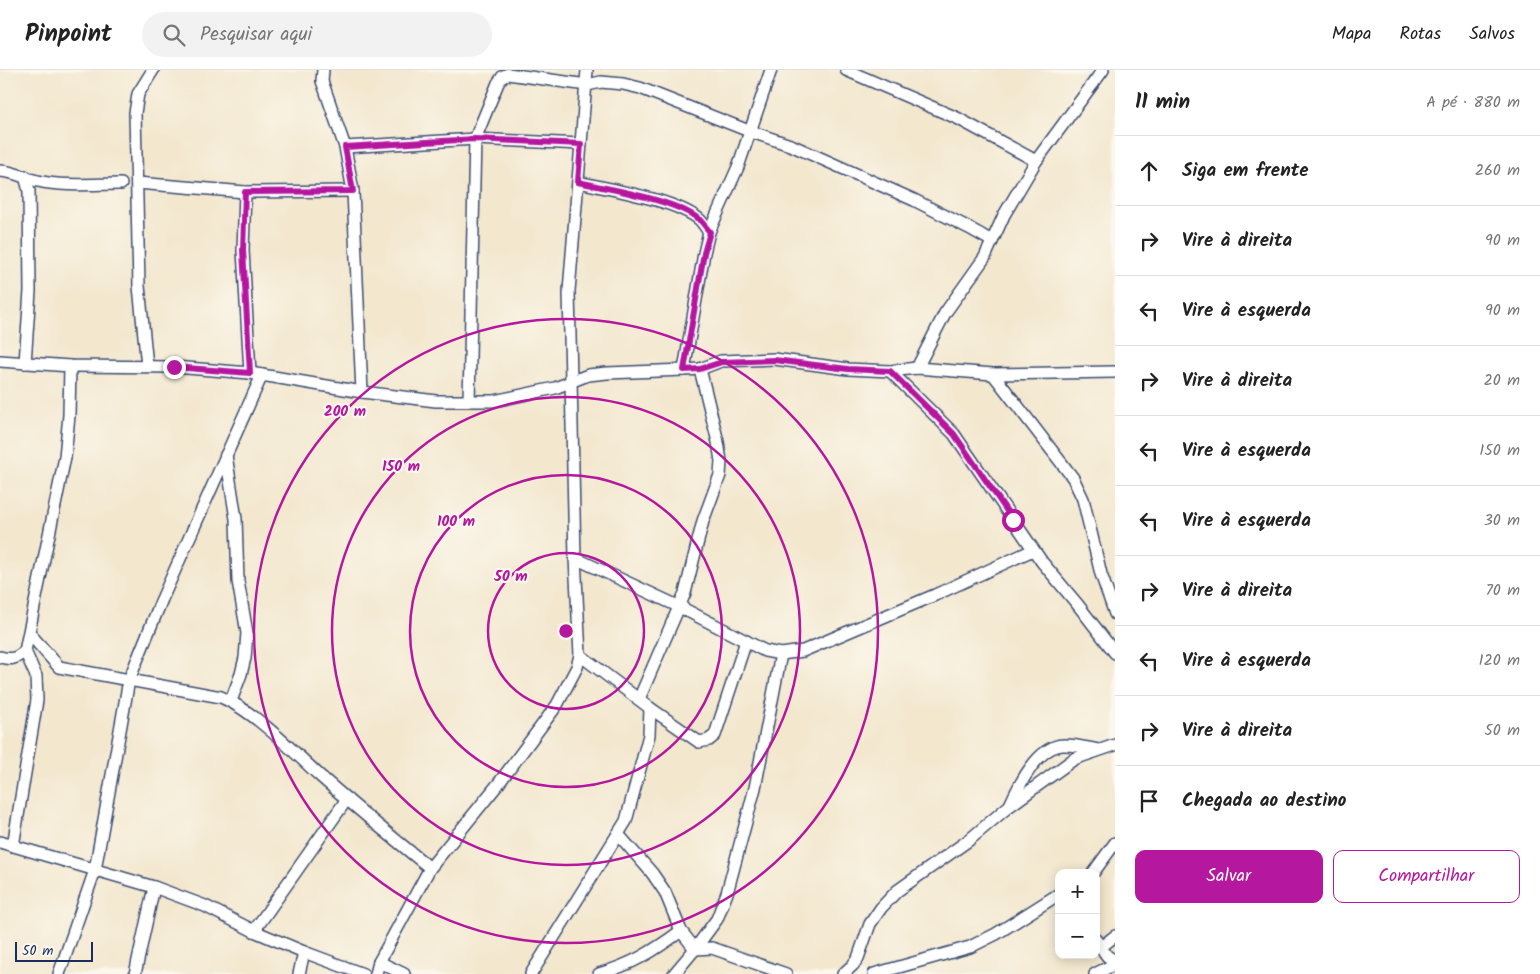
<!DOCTYPE html>
<html lang="pt">
<meta charset="utf-8">
<style>
:root{--surface:#fff;--page:#f2f2f2;--text:#222;--muted:#767676;--line:#e0e0e0;--accent:#b5179e}
body{margin:0;font-family:Kalam,sans-serif;background:var(--page);color:var(--text)}
.controls{position:absolute;right:15px;bottom:15px;display:grid;overflow:hidden;border-radius:10px;box-shadow:0 2px 12px #0003}
.controls button{width:45px;height:45px;display:grid;place-items:center;padding:0;border:0;border-bottom:1px solid var(--line);background:var(--surface);color:var(--text);font:25px sans-serif}
.scale{position:absolute;left:15px;bottom:12px;width:78px;box-sizing:border-box;padding-left:5px;border:2px solid #1b2f5e;border-top:0;font-size:14px;line-height:18px;white-space:nowrap;color:#1b2f5e;-webkit-text-stroke:4px #fbf7ec;paint-order:stroke}
.stop{position:absolute;width:15px;height:15px;margin:-11px;border:4px solid #b5179e;border-radius:50%;background:#fff}
.stop.end{background:#b5179e;border-color:#fff;box-shadow:0 1px 5px #0008}
.list{margin:0;padding:0;list-style:none}
h2{display:flex;justify-content:space-between;align-items:center;height:65px;margin:0;padding:0 20px;font-size:21px}
h2 small{font-size:16px;font-weight:400;color:var(--muted)}
.list li{display:grid;grid-template-columns:32px 1fr auto;gap:15px;align-items:center;box-sizing:border-box;height:70px;padding:0 20px;border-top:1px solid var(--line)}
.list b{display:block;font-size:19px;white-space:nowrap}
.list em{font-size:16px;font-style:normal;color:var(--muted)}
.actions{display:flex;gap:10px;padding:15px 20px}
.actions a{flex:1;padding:11px 0;border:1px solid var(--accent);border-radius:10px;text-align:center;font-size:18px;color:var(--accent)}
.actions .main{background:var(--accent);color:#fff}
.icon{flex:none;width:28px;height:28px;fill:none;stroke:currentColor;stroke-width:2;stroke-linecap:round;stroke-linejoin:round}
.map{position:relative;flex:none;width:1115px;height:904px;overflow:hidden}
header{display:flex;align-items:center;gap:30px;box-sizing:border-box;height:70px;padding:0 25px;background:var(--surface);border-bottom:1px solid var(--line)}
header strong{font-size:24px}
nav{display:flex;gap:28px;margin-inline-start:auto;font-size:18px}
.search{width:350px;height:45px;background:var(--page);display:flex;align-items:center;gap:12px;box-sizing:border-box;padding:0 18px;border-radius:28px;color:var(--muted);font-size:19px}
main{display:flex}
aside{flex:1;background:var(--surface)}
.map>svg:first-child{display:block}
.lines{fill:none;stroke-linecap:round;stroke-linejoin:round}
.minor-casing{stroke:#3b4b6f;stroke-width:14}
.minor{stroke:#fff;stroke-width:11}
.route{stroke:#b5179e;stroke-width:6}
.ring{fill:none;stroke:#b5179e;stroke-width:2.5}
.centre{fill:#b5179e;stroke:#fbf7ec;stroke-width:2.5}
.ring-label{font-size:15px;text-anchor:middle;font-weight:bold;fill:#b5179e;stroke:#fbf7ec;stroke-width:4.5;stroke-linejoin:round;paint-order:stroke}
</style>
<header>
<strong>Pinpoint</strong>
<div class="search"><svg class="icon" aria-label="search" viewBox="0 0 24 24"><circle cx="10" cy="10" r="6"/><path d="M15 15l6 6"/></svg>Pesquisar aqui</div>
<nav><a>Mapa</a><a>Rotas</a><a>Salvos</a></nav>
</header>
<main>
<div class="map">
<svg width="1115" height="904" viewBox="0 0 1115 904">
<rect width="100%" height="100%" fill="#fbf7ec"/>
<filter id="ink" filterUnits="userSpaceOnUse"><feTurbulence type="fractalNoise" baseFrequency=".02" numOctaves="2"/><feDisplacementMap in="SourceGraphic" scale="10" xChannelSelector="R" yChannelSelector="G"/><feConvolveMatrix kernelMatrix="1 2 1 2 8 2 1 2 1" color-interpolation-filters="sRGB"/></filter>
<filter id="wash" filterUnits="userSpaceOnUse"><feTurbulence type="fractalNoise" baseFrequency=".0096" numOctaves="4" result="noise"/><feDisplacementMap in="SourceGraphic" scale="20" xChannelSelector="R" yChannelSelector="G"/><feGaussianBlur stdDeviation="1.12" result="paint"/><feColorMatrix in="noise" values="0 0 0 0 0 0 0 0 0 0 0 0 0 0 0 0 0 1.4 0 .05"/><feComposite in="paint" operator="in"/></filter>
<g filter="url(#wash)">
<rect width="100%" height="100%" fill="#f3e7ce"/>
</g>
<g filter="url(#ink)">
<g class="lines">
<defs>
<g id="minor">
<polyline points="323,0 322,11 345,77 353,121 362,322"/>
<polyline points="846,0 957,48 1036,91"/>
<polyline points="345,77 475,69 581,74"/>
<path d="M0,101C17,102 23,108 38,111C63,117 95,114 121,114"/>
<path d="M578,112C609,119 677,130 700,150C703,153 706,158 709,162"/>
<polyline points="137,113 245,122 353,121"/>
<polyline points="245,122 243,180 250,303"/>
<polyline points="0,291 70,296 174,297 250,303 362,322 436,331 494,331 555,318 588,305 607,303 684,300 700,299 721,291 774,289 848,299 890,301 917,298 993,304 1115,302"/>
<polyline points="25,293 30,221 29,121 25,106"/>
<polyline points="147,296 139,216 135,43 138,24 153,0"/>
<polyline points="917,298 945,243 985,187 1004,145 1036,91 1103,0"/>
<polyline points="684,300 704,183 709,162 738,97 771,0"/>
<polyline points="890,301 954,364 1042,492 1078,535 1115,583"/>
<polyline points="993,304 1073,408 1083,429 1101,504 1115,544"/>
<polyline points="469,331 475,69 498,13 503,6 508,4 587,15 601,12 623,14 640,18 749,61 793,76 914,130 969,158 992,171"/>
<polyline points="226,385 236,449 238,511 247,563 245,588 241,604 231,631"/>
<polyline points="575,488 680,537 765,581 781,584 803,581 935,525 1033,480"/>
<path d="M29,563L59,597L221,627C254,641 292,680 319,705C355,737 393,768 430,798"/>
<polyline points="580,585 650,638 699,672 709,670 715,665 746,571"/>
<path d="M0,587C11,590 16,589 25,581L65,387L69,345L70,296"/>
<polyline points="639,629 685,523 703,451 720,405 721,391 718,372 700,299"/>
<path d="M1010,735C1019,715 1038,676 1063,675C1074,674 1087,678 1098,680"/>
<polyline points="618,764 652,803 665,822 681,861 695,879 712,878 786,904"/>
<polyline points="0,772 154,817 205,836 254,861 304,882 363,904"/>
<polyline points="13,776 37,630 36,606 25,581"/>
<polyline points="1093,803 1115,773"/>
<polyline points="254,861 347,729"/>
<polyline points="1096,870 1107,886 1115,891"/>
<polyline points="1101,877 1115,866"/>
<polyline points="379,892 404,904"/>
<polyline points="59,904 95,800 129,610 162,529 262,305"/>
<polyline points="135,904 154,817"/>
<polyline points="299,904 304,882"/>
<polyline points="376,904 379,892 430,798 499,713 557,635 577,597 580,585 575,488 569,221 587,0"/>
<polyline points="531,904 626,751 649,665 650,638"/>
<path d="M599,904C633,894 652,882 681,861"/>
<polyline points="674,904 695,879 717,849 727,823 755,718 781,584"/>
<polyline points="843,904 853,895 858,888 870,854 881,838 897,821 969,770 1008,737 1074,689 1115,675"/>
<polyline points="874,904 970,877 996,864 1059,824"/>
<polyline points="1095,904 1115,894"/>
</g>
</defs>
<use href="#minor" class="minor-casing"/>
<use href="#minor" class="minor"/>
</g>
</g>
<g class="lines" filter="url(#ink)">
<path class="route" d="M174,297L250,303L243,180L245,122L353,121L345,77L475,69L581,74L578,112C609,119 677,130 700,150C703,153 706,158 710,162L704,183L684,300L700,299L722,292L774,290L848,299L890,301L954,364L1013,450"/>
</g>
<g class="ring">
<circle cx="566" cy="561" r="78"/>
<circle cx="566" cy="561" r="156"/>
<circle cx="566" cy="561" r="234"/>
<circle cx="566" cy="561" r="312"/>
</g>
<circle cx="566" cy="561" r="8" class="centre"/>
<g class="ring-label">
<text x="345" y="346">200 m</text>
<text x="401" y="401">150 m</text>
<text x="456" y="456">100 m</text>
<text x="511" y="511">50 m</text>
</g>
</svg>
<div class="controls">
<button>+</button>
<button>−</button>
</div>
<div class="scale">50 m</div>
<div class="stop" style="left:1013px;top:450px"></div>
<div class="stop end" style="left:174px;top:297px"></div>
</div>
<aside>
<h2>11 min<small>A pé · 880 m</small></h2>
<ul class="list">
<li><svg class="icon" aria-label="ahead" viewBox="0 0 24 24"><path d="M12 20V5M6 11l6-6 6 6"/></svg><div><b>Siga em frente</b></div><em>260 m</em></li>
<li><svg class="icon" aria-label="right" viewBox="0 0 24 24"><path d="M7 20v-9h11M14 6l5 5-5 5"/></svg><div><b>Vire à direita</b></div><em>90 m</em></li>
<li><svg class="icon" aria-label="left" viewBox="0 0 24 24"><path d="M17 20v-9H6M10 6l-5 5 5 5"/></svg><div><b>Vire à esquerda</b></div><em>90 m</em></li>
<li><svg class="icon" aria-label="right" viewBox="0 0 24 24"><path d="M7 20v-9h11M14 6l5 5-5 5"/></svg><div><b>Vire à direita</b></div><em>20 m</em></li>
<li><svg class="icon" aria-label="left" viewBox="0 0 24 24"><path d="M17 20v-9H6M10 6l-5 5 5 5"/></svg><div><b>Vire à esquerda</b></div><em>150 m</em></li>
<li><svg class="icon" aria-label="left" viewBox="0 0 24 24"><path d="M17 20v-9H6M10 6l-5 5 5 5"/></svg><div><b>Vire à esquerda</b></div><em>30 m</em></li>
<li><svg class="icon" aria-label="right" viewBox="0 0 24 24"><path d="M7 20v-9h11M14 6l5 5-5 5"/></svg><div><b>Vire à direita</b></div><em>70 m</em></li>
<li><svg class="icon" aria-label="left" viewBox="0 0 24 24"><path d="M17 20v-9H6M10 6l-5 5 5 5"/></svg><div><b>Vire à esquerda</b></div><em>120 m</em></li>
<li><svg class="icon" aria-label="right" viewBox="0 0 24 24"><path d="M7 20v-9h11M14 6l5 5-5 5"/></svg><div><b>Vire à direita</b></div><em>50 m</em></li>
<li><svg class="icon" aria-label="arrive" viewBox="0 0 24 24"><path d="M6 21V4h12l-3 4 3 4H6"/></svg><div><b>Chegada ao destino</b></div></li>
</ul>
<div class="actions"><a class="main">Salvar</a><a>Compartilhar</a></div>
</aside>
</main>
